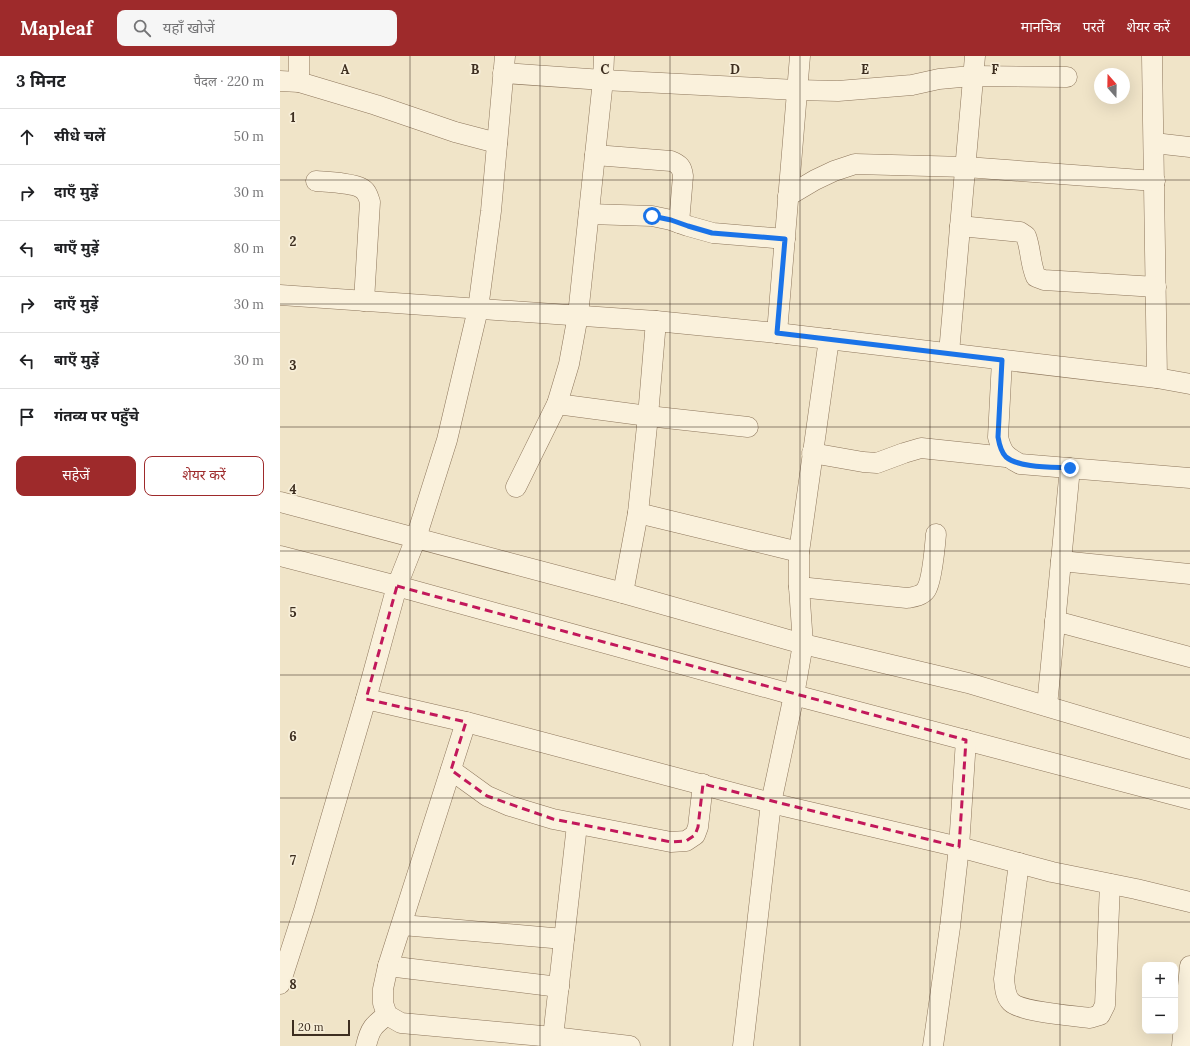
<!DOCTYPE html>
<html lang="hi">
<meta charset="utf-8">
<style>
:root{--surface:#fff;--page:#f6f6f6;--text:#202124;--muted:#757577;--line:#e0e0e0;--accent:#9e2a2b}
body{margin:0;font-family:Lora,"Noto Sans Devanagari",serif;background:var(--page);color:var(--text)}
.controls{position:absolute;right:12px;bottom:12px;display:grid;overflow:hidden;border-radius:8px;box-shadow:0 4px 16px #0002}
.controls button{width:36px;height:36px;display:grid;place-items:center;padding:0;border:0;border-bottom:1px solid var(--line);background:var(--surface);color:var(--text);font:20px sans-serif}
.compass{position:absolute;left:814px;top:12px;width:36px;height:36px;border-radius:50%;background:var(--surface);box-shadow:0 4px 16px #0002;rotate:340deg}
.scale{position:absolute;left:12px;bottom:10px;width:58px;box-sizing:border-box;padding-left:4px;border:2px solid #3d2e20;border-top:0;font-size:11px;line-height:14px;white-space:nowrap;color:#3d2e20;-webkit-text-stroke:3px #f7eed8;paint-order:stroke}
.stop{position:absolute;width:12px;height:12px;margin:-9px;border:3px solid #1a73e8;border-radius:50%;background:#fff}
.stop.end{background:#1a73e8;border-color:#fff;box-shadow:0 1px 4px #0008}
.list{margin:0;padding:0;list-style:none}
h2{display:flex;justify-content:space-between;align-items:center;height:52px;margin:0;padding:0 16px;font-size:17px}
h2 small{font-size:13px;font-weight:400;color:var(--muted)}
.list li{display:grid;grid-template-columns:26px 1fr auto;gap:12px;align-items:center;box-sizing:border-box;height:56px;padding:0 16px;border-top:1px solid var(--line)}
.list b{display:block;font-size:15px;white-space:nowrap}
.list em{font-size:13px;font-style:normal;color:var(--muted)}
.actions{display:flex;gap:8px;padding:12px 16px}
.actions a{flex:1;padding:9px 0;border:1px solid var(--accent);border-radius:8px;text-align:center;font-size:14px;color:var(--accent)}
.actions .main{background:var(--accent);color:#fff}
.icon{flex:none;width:22px;height:22px;fill:none;stroke:currentColor;stroke-width:2;stroke-linecap:round;stroke-linejoin:round}
.map{position:relative;flex:none;width:910px;height:990px;overflow:hidden}
header{display:flex;align-items:center;gap:24px;box-sizing:border-box;height:56px;padding:0 20px;background:var(--accent);color:#fff}
header strong{font-size:19px}
nav{display:flex;gap:22px;margin-inline-start:auto;font-size:14px}
.search{width:280px;height:36px;background:var(--page);display:flex;align-items:center;gap:10px;box-sizing:border-box;padding:0 14px;border-radius:8px;color:var(--muted);font-size:15px}
main{display:flex}
aside{flex:1;background:var(--surface)}
.map>svg:first-child{display:block}
.lines{fill:none;stroke-linecap:round;stroke-linejoin:round}
.minor-casing{stroke:#8d765c;stroke-width:21}
.minor{stroke:#faf1dc;stroke-width:20}
.route{stroke:#1a73e8;stroke-width:5}
.marked{fill:none;stroke:#c2185b;stroke-width:3;stroke-dasharray:8 5;stroke-linejoin:round}
.grid{fill:none;stroke:#3d2e20;stroke-width:1;stroke-opacity:0.55}
.grid-label{font-size:13px;text-anchor:middle;font-weight:bold;fill:#3d2e20;stroke:#f7eed8;stroke-width:3.5;stroke-linejoin:round;paint-order:stroke}
</style>
<header>
<strong>Mapleaf</strong>
<div class="search"><svg class="icon" aria-label="search" viewBox="0 0 24 24"><circle cx="10" cy="10" r="6"/><path d="M15 15l6 6"/></svg>यहाँ खोजें</div>
<nav><a>मानचित्र</a><a>परतें</a><a>शेयर करें</a></nav>
</header>
<main>
<aside>
<h2>3 मिनट<small>पैदल · 220 m</small></h2>
<ul class="list">
<li><svg class="icon" aria-label="ahead" viewBox="0 0 24 24"><path d="M12 20V5M6 11l6-6 6 6"/></svg><div><b>सीधे चलें</b></div><em>50 m</em></li>
<li><svg class="icon" aria-label="right" viewBox="0 0 24 24"><path d="M7 20v-9h11M14 6l5 5-5 5"/></svg><div><b>दाएँ मुड़ें</b></div><em>30 m</em></li>
<li><svg class="icon" aria-label="left" viewBox="0 0 24 24"><path d="M17 20v-9H6M10 6l-5 5 5 5"/></svg><div><b>बाएँ मुड़ें</b></div><em>80 m</em></li>
<li><svg class="icon" aria-label="right" viewBox="0 0 24 24"><path d="M7 20v-9h11M14 6l5 5-5 5"/></svg><div><b>दाएँ मुड़ें</b></div><em>30 m</em></li>
<li><svg class="icon" aria-label="left" viewBox="0 0 24 24"><path d="M17 20v-9H6M10 6l-5 5 5 5"/></svg><div><b>बाएँ मुड़ें</b></div><em>30 m</em></li>
<li><svg class="icon" aria-label="arrive" viewBox="0 0 24 24"><path d="M6 21V4h12l-3 4 3 4H6"/></svg><div><b>गंतव्य पर पहुँचे</b></div></li>
</ul>
<div class="actions"><a class="main">सहेजें</a><a>शेयर करें</a></div>
</aside>
<div class="map">
<svg width="910" height="990" viewBox="0 0 910 990">
<rect width="100%" height="100%" fill="#f0e4c8"/>
<g class="lines">
<defs>
<g id="minor">
<polyline points="872,0 877,322"/>
<polyline points="223,17 323,24 517,34 558,35 632,29 659,23 692,20 787,21"/>
<polyline points="0,25 19,26 96,49 175,76 217,87"/>
<polyline points="19,26 19,0"/>
<polyline points="874,87 910,91"/>
<path d="M315,99L391,105C399,108 402,111 403,120L399,167"/>
<path d="M36,125C47,126 73,127 81,132C87,135 88,140 90,146L84,245"/>
<polyline points="508,140 535,124 554,115 575,108 686,111 875,125"/>
<polyline points="309,158 372,160 391,164 408,170 433,177 505,183"/>
<path d="M680,170L740,176L746,180C751,193 750,208 756,221L764,224L876,231"/>
<polyline points="0,239 376,265 497,277 877,322 910,328"/>
<polyline points="497,277 520,0"/>
<polyline points="669,297 695,0"/>
<path d="M722,304L718,381C722,397 725,400 740,408L910,422"/>
<polyline points="277,348 368,360 468,371"/>
<polyline points="532,397 583,406 597,407 624,397 641,392 726,401"/>
<polyline points="236,431 277,348 289,308 298,259 315,99 323,24 324,0"/>
<polyline points="0,446 343,537 523,588 688,627 910,693"/>
<polyline points="358,457 519,496"/>
<polyline points="0,500 117,530 514,639 910,743"/>
<polyline points="781,505 910,518"/>
<path d="M519,531L627,542C633,541 642,540 646,534C652,525 655,490 656,478"/>
<polyline points="343,537 358,457 368,360 376,265"/>
<polyline points="775,565 910,601"/>
<polyline points="86,643 186,666 491,747 679,791 772,816 856,833 910,846"/>
<polyline points="767,650 790,412"/>
<polyline points="186,666 108,910 103,933 103,947 107,959 121,967 273,981 350,990"/>
<polyline points="171,714 207,740 230,750 273,763 391,786 406,785 415,779 418,771 423,728"/>
<path d="M739,807L724,923C725,931 725,940 731,946C741,956 795,960 810,962L820,959L825,949L830,828"/>
<polyline points="122,869 284,883"/>
<polyline points="108,910 279,931"/>
<polyline points="0,928 24,854 86,643 117,530 136,482 167,384 198,253 211,155 225,0"/>
<path d="M86,990C90,972 94,969 107,959"/>
<polyline points="272,990 297,769"/>
<polyline points="463,990 491,747 514,639 523,588 519,531 519,496 549,283"/>
<polyline points="653,990 670,871 679,791 686,684"/>
<polyline points="902,990 910,910"/>
</g>
</defs>
<use href="#minor" class="minor-casing"/>
<use href="#minor" class="minor"/>
</g>
<g class="lines">
<path class="route" d="M372,160L391,164L408,170L432,177L505,183L497,277L722,304L718,381C719,387 721,396 726,401C739,412 773,411 790,412"/>
</g>
<path class="marked" d="M117,530L686,684L679,791L423,728L418,771L415,779L406,785L391,786L273,763L207,740L171,714L186,666L86,643Z"/>
<path class="grid" d="M130,0V990M260,0V990M390,0V990M520,0V990M650,0V990M780,0V990M0,124H910M0,248H910M0,371H910M0,495H910M0,619H910M0,742H910M0,866H910"/>
<g class="grid-label">
<text x="65" y="18">A</text>
<text x="195" y="18">B</text>
<text x="325" y="18">C</text>
<text x="455" y="18">D</text>
<text x="585" y="18">E</text>
<text x="715" y="18">F</text>
<text x="13" y="66">1</text>
<text x="13" y="190">2</text>
<text x="13" y="314">3</text>
<text x="13" y="438">4</text>
<text x="13" y="561">5</text>
<text x="13" y="685">6</text>
<text x="13" y="809">7</text>
<text x="13" y="933">8</text>
</g>
</svg>
<div class="controls">
<button>+</button>
<button>−</button>
</div>
<svg class="compass" viewBox="-18 -18 36 36"><path d="M0-13l5 13h-10z" fill="#e53935"/><path d="M0 13l5-13h-10z" fill="#757577"/></svg>
<div class="scale">20 m</div>
<div class="stop" style="left:372px;top:160px"></div>
<div class="stop end" style="left:790px;top:412px"></div>
</div>
</main>
